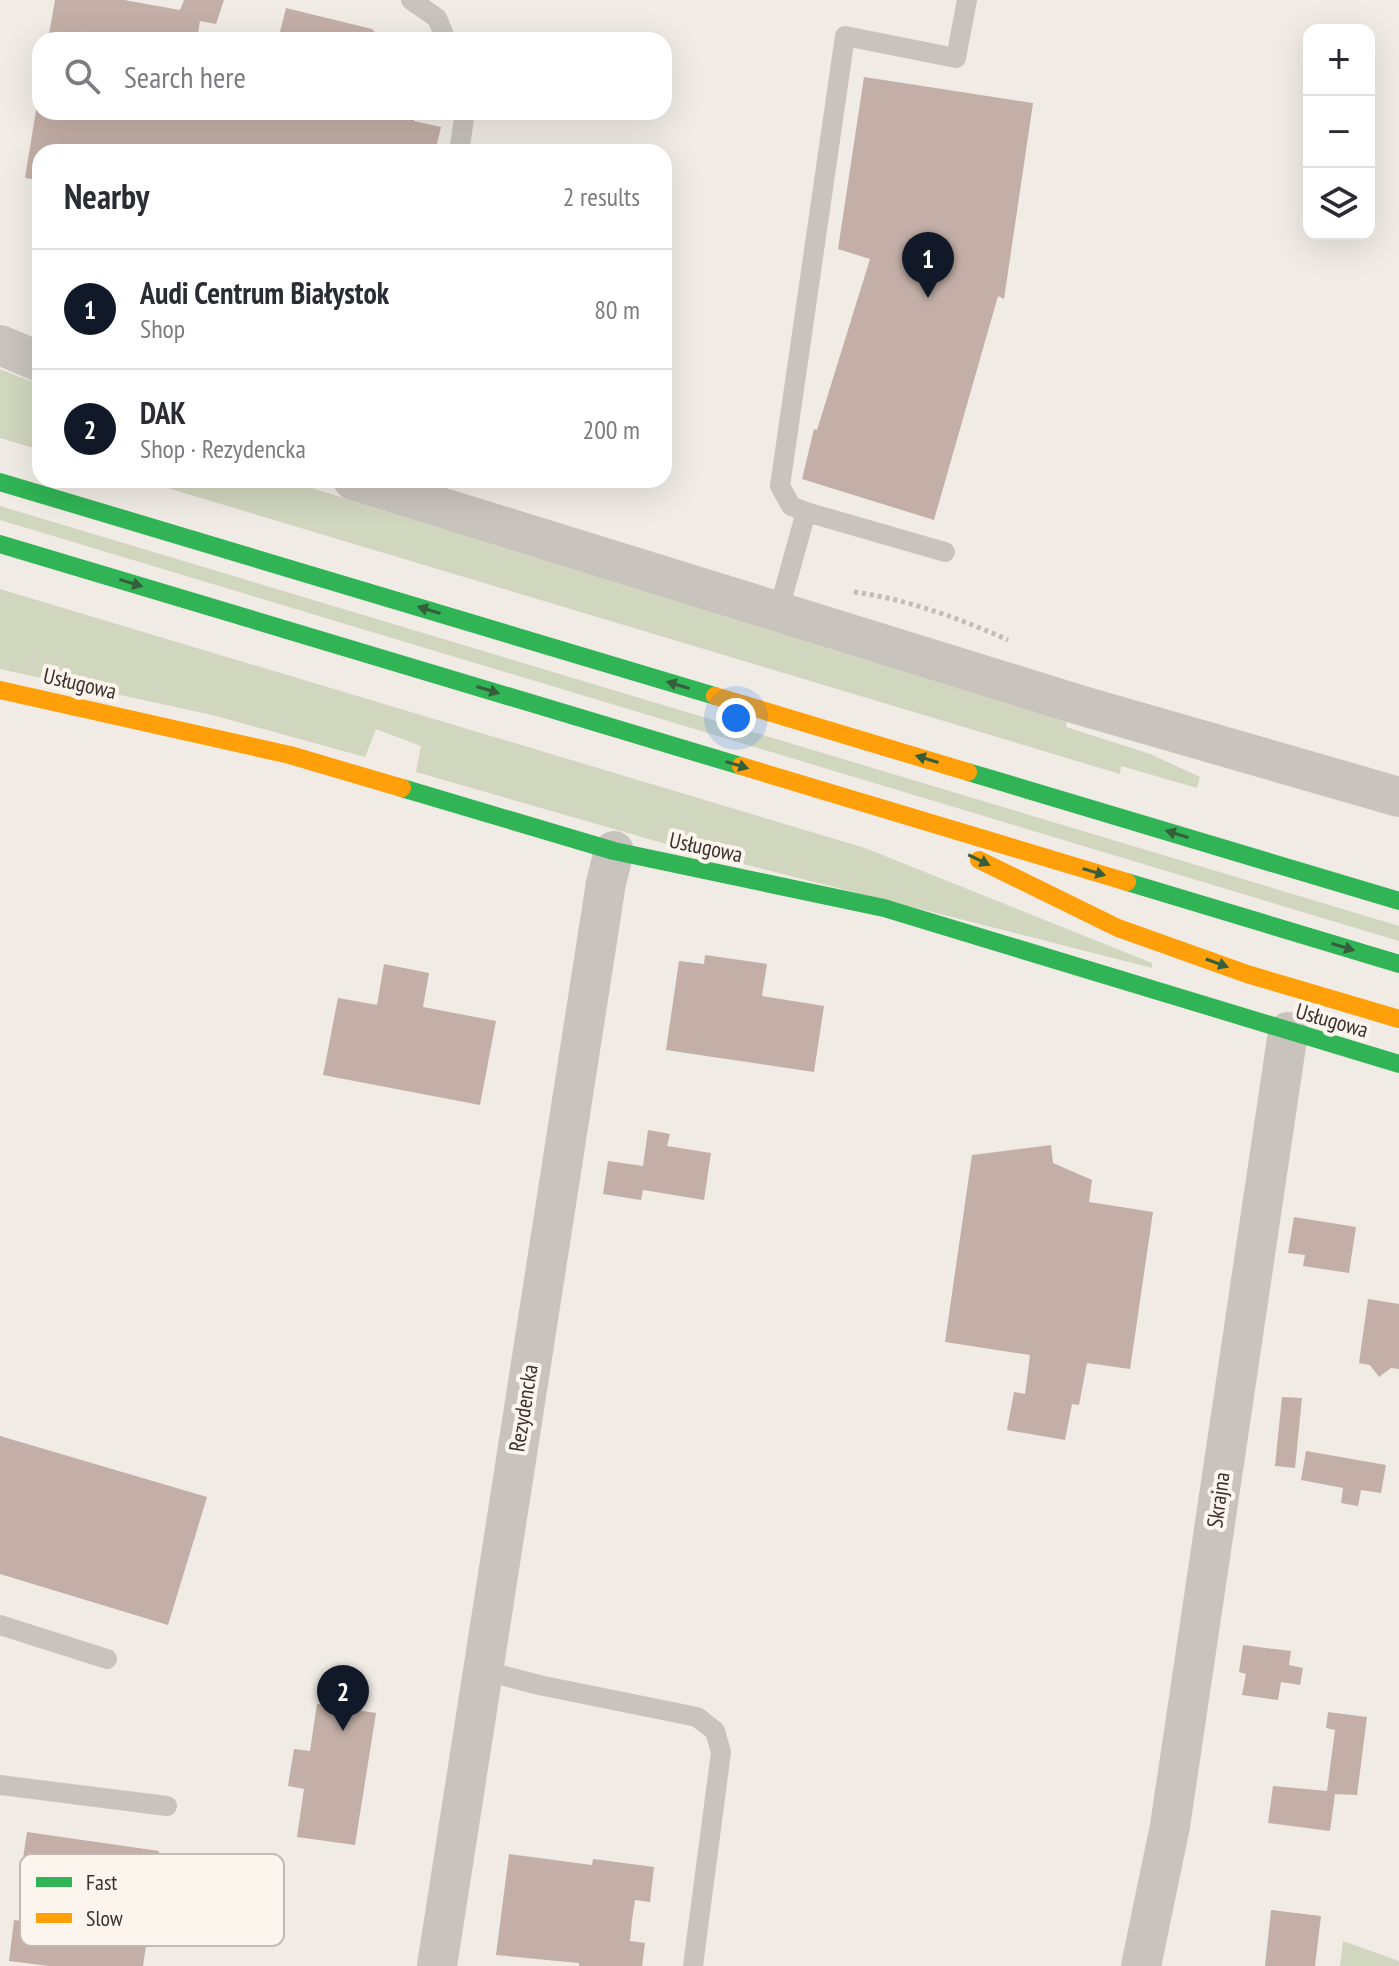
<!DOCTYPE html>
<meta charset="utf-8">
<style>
:root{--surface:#fff;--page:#f7f7f7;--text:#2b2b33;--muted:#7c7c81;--line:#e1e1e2;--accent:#111827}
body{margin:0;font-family:"PT Sans Narrow",sans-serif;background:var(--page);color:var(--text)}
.controls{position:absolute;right:24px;top:24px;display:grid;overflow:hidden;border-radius:16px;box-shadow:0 8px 32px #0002}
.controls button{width:72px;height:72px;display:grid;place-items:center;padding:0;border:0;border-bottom:2px solid var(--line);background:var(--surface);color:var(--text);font:40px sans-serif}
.you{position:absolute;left:736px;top:718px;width:28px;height:28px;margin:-20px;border:6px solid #fff;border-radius:50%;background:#1a73e8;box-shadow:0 0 0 12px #1a73e833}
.badge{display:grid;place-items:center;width:52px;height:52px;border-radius:50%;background:var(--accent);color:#fff;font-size:26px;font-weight:700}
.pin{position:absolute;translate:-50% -66px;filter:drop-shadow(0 2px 4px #0008)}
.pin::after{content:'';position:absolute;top:42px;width:28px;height:24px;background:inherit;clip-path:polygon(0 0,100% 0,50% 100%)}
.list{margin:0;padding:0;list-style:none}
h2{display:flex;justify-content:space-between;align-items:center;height:104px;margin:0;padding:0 32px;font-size:34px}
h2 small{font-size:26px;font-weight:400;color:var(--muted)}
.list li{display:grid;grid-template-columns:52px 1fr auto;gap:24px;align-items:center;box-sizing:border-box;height:120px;padding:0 32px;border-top:2px solid var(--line)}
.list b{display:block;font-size:30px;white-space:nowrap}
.list p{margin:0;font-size:26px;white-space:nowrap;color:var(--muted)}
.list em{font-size:26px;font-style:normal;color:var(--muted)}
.icon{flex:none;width:44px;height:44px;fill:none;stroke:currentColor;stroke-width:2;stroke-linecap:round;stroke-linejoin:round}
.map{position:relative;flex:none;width:1399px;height:1966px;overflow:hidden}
.search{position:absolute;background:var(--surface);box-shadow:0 8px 32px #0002;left:32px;top:32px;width:640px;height:88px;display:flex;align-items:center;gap:20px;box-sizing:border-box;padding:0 28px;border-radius:24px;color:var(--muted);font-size:30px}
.panel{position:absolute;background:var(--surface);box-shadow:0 8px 32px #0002;left:32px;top:144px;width:640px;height:344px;border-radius:24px}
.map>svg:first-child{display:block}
.green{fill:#d1d6bf}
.building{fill:#c3afa7}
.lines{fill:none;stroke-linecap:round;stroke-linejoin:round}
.path{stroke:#c2bbb6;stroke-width:5;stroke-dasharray:4 4;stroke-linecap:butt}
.lane{stroke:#c9c3be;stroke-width:20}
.street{stroke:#c9c3be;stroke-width:40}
.fast{stroke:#30b455;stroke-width:18}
.slow{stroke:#ff9f0a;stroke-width:18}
.oneway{fill:#375e3a}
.labels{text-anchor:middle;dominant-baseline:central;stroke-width:8;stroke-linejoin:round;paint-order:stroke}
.street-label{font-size:22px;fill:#3b302b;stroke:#fbf5ee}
.key{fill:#fbf5ee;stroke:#c1bab4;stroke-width:2}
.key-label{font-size:22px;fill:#3b302b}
</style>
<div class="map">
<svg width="1399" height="1966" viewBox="0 0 1399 1966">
<rect width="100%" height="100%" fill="#f0ebe5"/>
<g class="green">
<polygon points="0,369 40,385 40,450 0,438"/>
<polygon points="141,480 285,480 1067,718 1066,727 1150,754 1200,777 1197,788 1121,766 1120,774"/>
<polygon points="0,506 1399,926 1399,941 0,520"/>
<polygon points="0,589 865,848 1152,963 1152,968 673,846 416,772 421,746 376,729 365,757 212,715 0,669"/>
<polygon points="1343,1941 1399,1961 1399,1966 1340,1966"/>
</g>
<g class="building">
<polygon points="55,0 124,0 180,10 184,0 224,0 216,24 200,21 198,33 229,40 48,40"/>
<polygon points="286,8 372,29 383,40 278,40"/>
<polygon points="864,77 1033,103 1004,299 998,296 934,520 802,479 814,429 817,430 870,259 838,249"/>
<polygon points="38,98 40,112 416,112 414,121 441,127 435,152 40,152 40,180 25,178"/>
<polygon points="705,955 767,964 762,996 824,1006 814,1072 666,1050 679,961 704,964"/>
<polygon points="384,964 429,973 423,1007 496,1021 480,1105 323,1075 338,998 377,1005"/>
<polygon points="648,1130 670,1134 667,1146 711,1153 704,1200 643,1190 641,1200 603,1194 608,1161 643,1166"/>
<polygon points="1051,1145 1053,1163 1092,1180 1089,1202 1153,1212 1130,1369 1087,1363 1079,1405 1072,1404 1065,1440 1007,1430 1014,1392 1025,1394 1030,1355 945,1342 972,1155"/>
<polygon points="1294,1217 1356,1227 1349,1273 1303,1266 1305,1255 1288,1253"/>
<polygon points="1368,1299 1399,1304 1399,1369 1391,1368 1379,1377 1370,1365 1359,1363"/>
<polygon points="1282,1397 1302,1398 1295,1468 1275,1466"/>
<polygon points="0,1436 207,1497 168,1625 0,1574"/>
<polygon points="1306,1451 1386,1465 1381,1493 1361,1490 1358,1506 1341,1503 1343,1488 1301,1480"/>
<polygon points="1243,1645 1291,1651 1289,1665 1303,1668 1300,1685 1281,1682 1278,1700 1242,1695 1246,1674 1239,1672"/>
<polygon points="317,1704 376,1713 355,1845 297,1837 304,1789 288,1786 294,1749 310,1751"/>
<polygon points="1328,1712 1367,1717 1357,1795 1335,1794 1330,1831 1268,1823 1273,1786 1327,1791 1335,1730 1326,1728"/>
<polygon points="27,1832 159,1851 154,1891 21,1872"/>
<polygon points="509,1854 592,1865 593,1859 654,1867 650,1902 635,1900 632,1920 630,1941 645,1943 642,1966 579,1966 579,1963 496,1955"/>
<polygon points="1271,1910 1321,1916 1315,1966 1265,1966"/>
<polygon points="14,1920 147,1939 143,1966 49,1966 9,1961"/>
</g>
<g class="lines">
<path class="path" d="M854,592C906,599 959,618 1008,640"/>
<g class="lane">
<polyline points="411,0 437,18 446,40"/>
<polyline points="459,152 465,112"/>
<polyline points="806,512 945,552"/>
<polyline points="778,613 806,512 791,506 780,486 845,36 956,58 967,0"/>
<polyline points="0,1625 107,1659"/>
<polyline points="482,1670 539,1685 697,1717 715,1731 721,1752 693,1966"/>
<polyline points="0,1785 167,1806"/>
</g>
<g class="street">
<polyline points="0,345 40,362"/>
<polyline points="353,480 1083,706 1399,797"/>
<polyline points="437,1966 606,883 614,851"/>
<polyline points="1141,1966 1170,1826 1288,1032"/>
</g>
<g class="fast">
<polyline points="0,482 715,696"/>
<polyline points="0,544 741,766"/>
<polyline points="968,772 1399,901"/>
<polyline points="402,788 614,851 884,908 1399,1064"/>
<polyline points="1127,882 1399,964"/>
</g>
<g class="slow">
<polyline points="0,690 290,755 402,788"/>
<polyline points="715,696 968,772"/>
<polyline points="741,766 1127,882"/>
<polyline points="979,860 1118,928 1247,974 1399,1019"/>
</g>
</g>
<defs><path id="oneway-solid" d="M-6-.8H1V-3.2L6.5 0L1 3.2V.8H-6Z" transform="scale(2)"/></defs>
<g class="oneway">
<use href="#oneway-solid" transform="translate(131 583) rotate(17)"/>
<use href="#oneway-solid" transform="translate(429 610) rotate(-163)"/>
<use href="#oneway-solid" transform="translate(678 685) rotate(-163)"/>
<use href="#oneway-solid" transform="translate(488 690) rotate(17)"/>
<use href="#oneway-solid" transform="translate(927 759) rotate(-163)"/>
<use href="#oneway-solid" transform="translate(737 765) rotate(17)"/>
<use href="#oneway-solid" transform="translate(1177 834) rotate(-163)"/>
<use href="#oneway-solid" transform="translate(979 860) rotate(26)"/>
<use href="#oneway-solid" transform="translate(1094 872) rotate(17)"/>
<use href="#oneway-solid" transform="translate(1343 947) rotate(17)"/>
<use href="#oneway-solid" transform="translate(1217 963) rotate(20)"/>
</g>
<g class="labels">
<g class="street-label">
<text transform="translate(80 683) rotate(13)">Usługowa</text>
<text transform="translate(706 847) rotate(12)">Usługowa</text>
<text transform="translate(1332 1020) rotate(16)">Usługowa</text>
<text transform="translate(523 1408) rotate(-81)">Rezydencka</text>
<text transform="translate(1218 1500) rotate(-82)">Skrajna</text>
</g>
</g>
<rect x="20" y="1854" width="264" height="92" rx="12" class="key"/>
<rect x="36" y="1877" width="36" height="10" fill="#30b455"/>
<rect x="36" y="1913" width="36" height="10" fill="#ff9f0a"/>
<g class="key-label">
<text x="86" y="1890">Fast</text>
<text x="86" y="1926">Slow</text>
</g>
</svg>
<div class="controls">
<button>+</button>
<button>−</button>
<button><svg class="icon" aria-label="layers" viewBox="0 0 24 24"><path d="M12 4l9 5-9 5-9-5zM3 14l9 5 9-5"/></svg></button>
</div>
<div class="you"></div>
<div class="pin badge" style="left:928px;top:298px">1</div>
<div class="pin badge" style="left:343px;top:1731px">2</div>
<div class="search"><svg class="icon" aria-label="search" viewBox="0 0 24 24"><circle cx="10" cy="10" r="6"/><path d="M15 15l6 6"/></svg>Search here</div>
<section class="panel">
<h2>Nearby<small>2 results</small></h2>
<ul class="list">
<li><span class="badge">1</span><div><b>Audi Centrum Białystok</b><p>Shop</p></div><em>80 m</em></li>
<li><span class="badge">2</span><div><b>DAK</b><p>Shop · Rezydencka</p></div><em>200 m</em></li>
</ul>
</section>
</div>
